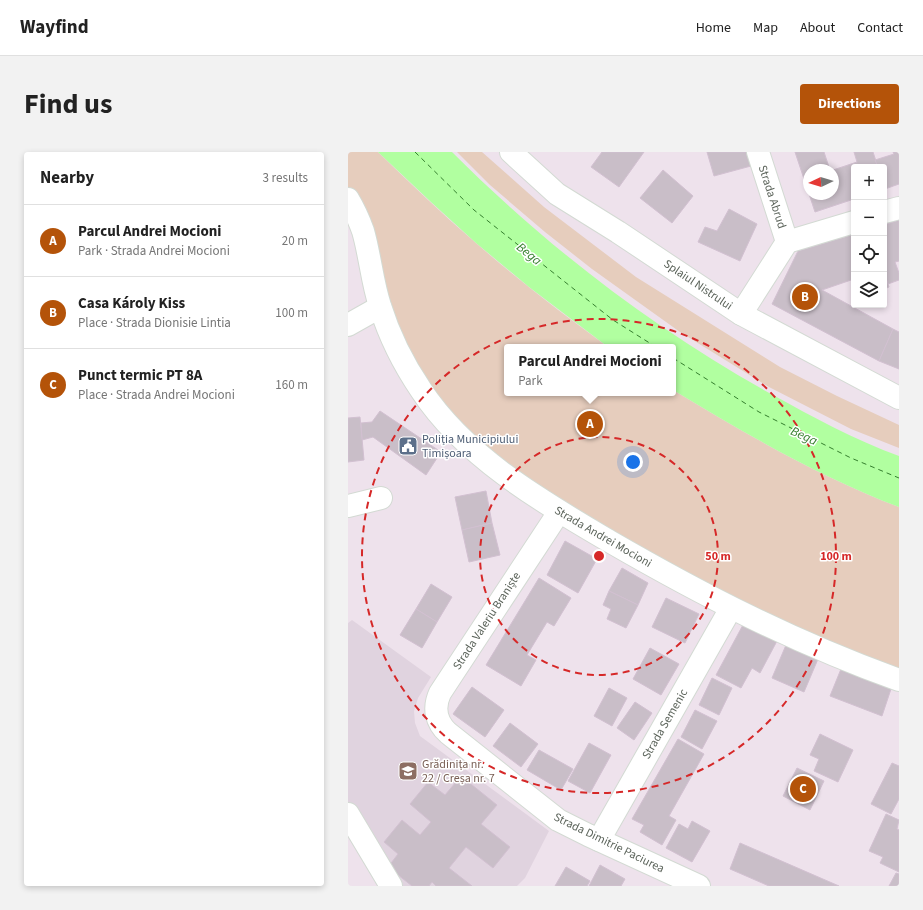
<!DOCTYPE html>
<meta charset="utf-8">
<style>
:root{--surface:#fff;--page:#f2f2f2;--text:#222;--muted:#767676;--line:#e0e0e0;--accent:#b45309}
body{margin:0;font-family:"Source Sans 3",sans-serif;background:var(--page);color:var(--text)}
.controls{position:absolute;right:12px;top:12px;display:grid;overflow:hidden;border-radius:4px;box-shadow:0 2px 6px #0003}
.controls button{width:36px;height:36px;display:grid;place-items:center;padding:0;border:0;border-bottom:1px solid var(--line);background:var(--surface);color:var(--text);font:20px sans-serif}
.compass{position:absolute;left:455px;top:12px;width:36px;height:36px;border-radius:50%;background:var(--surface);box-shadow:0 2px 6px #0003;rotate:266deg}
.you{position:absolute;left:285px;top:310px;width:14px;height:14px;margin:-10px;border:3px solid #fff;border-radius:50%;background:#1a73e8;box-shadow:0 0 0 6px #1a73e833}
.badge{display:grid;place-items:center;width:26px;height:26px;border-radius:50%;background:var(--accent);color:#fff;font-size:13px;font-weight:700}
.pin{position:absolute;translate:-50% -50%;border:2px solid #fff;box-shadow:0 1px 4px #0006}
.popup{position:absolute;left:156px;top:192px;width:172px;height:52px;box-sizing:border-box;display:grid;place-content:center;border-radius:4px;background:var(--surface);filter:drop-shadow(0 1px 3px #0005);font-size:13px;white-space:nowrap;color:var(--muted)}
.popup b{font-size:15px;color:var(--text)}
.popup::after{content:'';position:absolute;left:50%;top:100%;margin-left:-8px;border:8px solid transparent;border-top-color:var(--surface)}
.list{margin:0;padding:0;list-style:none}
h2{display:flex;justify-content:space-between;align-items:center;height:52px;margin:0;padding:0 16px;font-size:17px}
h2 small{font-size:13px;font-weight:400;color:var(--muted)}
.list li{display:grid;grid-template-columns:26px 1fr auto;gap:12px;align-items:center;box-sizing:border-box;height:72px;padding:0 16px;border-top:1px solid var(--line)}
.list b{display:block;font-size:15px;white-space:nowrap}
.list p{margin:0;font-size:13px;white-space:nowrap;color:var(--muted)}
.list em{font-size:13px;font-style:normal;color:var(--muted)}
.icon{flex:none;width:22px;height:22px;fill:none;stroke:currentColor;stroke-width:2;stroke-linecap:round;stroke-linejoin:round}
.map{position:relative;flex:none;width:551px;height:734px;overflow:hidden;border-radius:4px}
header{display:flex;align-items:center;gap:24px;box-sizing:border-box;height:56px;padding:0 20px;background:var(--surface);border-bottom:1px solid var(--line)}
header strong{font-size:19px}
nav{display:flex;gap:22px;margin-inline-start:auto;font-size:14px}
.intro{display:flex;align-items:center;justify-content:space-between;box-sizing:border-box;height:96px;padding:0 24px}
h1{margin:0;font-size:28px}
.button{padding:10px 18px;border-radius:4px;background:var(--accent);color:#fff;font-size:14px;font-weight:700}
main{display:flex;gap:24px;padding:0 24px}
aside{flex:1;background:var(--surface);border-radius:4px;box-shadow:0 2px 6px #0003}
.map>svg:first-child{display:block}
.education{fill:#e0d3df}
.green{fill:#e6cdbd}
.water{fill:#b1ffa0}
.lines{fill:none;stroke-linecap:round;stroke-linejoin:round}
.ferry{stroke:#347e2d;stroke-width:1;stroke-dasharray:5 4;stroke-linecap:butt}
.building{fill:#c9bec8;stroke:#d2c0d1}
.minor-casing{stroke:#d3dad3;stroke-width:24}
.minor{stroke:#fff;stroke-width:22}
.ring{fill:none;stroke:#d62828;stroke-width:2;stroke-dasharray:7 5}
.labels{text-anchor:middle;dominant-baseline:central;stroke-width:3;stroke-linejoin:round;paint-order:stroke}
.street-label{font-size:12px;fill:#5b635a;stroke:#fff}
.service-label{font-size:12px;fill:#4e5e75;stroke:#fff;text-anchor:start}
.education-label{font-size:12px;fill:#785e54;stroke:#fff;text-anchor:start}
.water-label{font-size:13px;font-style:italic;fill:#347e2d;stroke:#fff}
.centre{fill:#d62828;stroke:#fff;stroke-width:2}
.ring-label{font-size:12px;text-anchor:middle;font-weight:bold;fill:#d62828;stroke:#fff;stroke-width:3;stroke-linejoin:round;paint-order:stroke}
</style>
<header>
<strong>Wayfind</strong>
<nav><a>Home</a><a>Map</a><a>About</a><a>Contact</a></nav>
</header>
<div class="intro"><h1>Find us</h1><a class="button">Directions</a></div>
<main>
<aside>
<h2>Nearby<small>3 results</small></h2>
<ul class="list">
<li><span class="badge">A</span><div><b>Parcul Andrei Mocioni</b><p>Park · Strada Andrei Mocioni</p></div><em>20 m</em></li>
<li><span class="badge">B</span><div><b>Casa Károly Kiss</b><p>Place · Strada Dionisie Lintia</p></div><em>100 m</em></li>
<li><span class="badge">C</span><div><b>Punct termic PT 8A</b><p>Place · Strada Andrei Mocioni</p></div><em>160 m</em></li>
</ul>
</aside>
<div class="map">
<svg width="551" height="734" viewBox="0 0 551 734">
<rect width="100%" height="100%" fill="#eee2ec"/>
<polygon class="education" points="4,468 83,525 70,546 66,559 67,571 72,584 201,679 177,726 169,734 47,734 0,654 0,471"/>
<g class="green">
<path d="M0,0H30C62,31 94,62 128,91C170,128 215,162 260,195H159V241H325V238C398,282 472,325 551,355V528L211,360L72,237L0,47Z"/>
<polygon points="109,0 134,0 196,55 288,125 432,215 489,244 551,273 551,296 503,277 421,235 332,180 244,117 197,80 142,33"/>
</g>
<path class="water" d="M30,0H104C199,95 306,177 423,242C465,265 507,288 551,304V355C472,325 398,282 325,238V195H260L181,135L128,91L84,51Z"/>
<g class="lines">
<g class="ferry">
<polyline points="67,0 126,58 265,168 308,195"/>
<polyline points="325,206 411,260 503,306 551,326"/>
</g>
</g>
<g class="building">
<polygon points="254,0 296,0 271,35 243,15"/>
<polygon points="359,0 399,0 403,14 366,24"/>
<polygon points="447,0 476,0 482,18 461,18 461,42 485,42 485,18 509,10 506,0 525,0 530,15 506,15 506,47 467,60"/>
<polygon points="545,0 551,0 551,32 537,37 536,15 530,15 527,8 546,2"/>
<polygon points="315,18 345,44 324,71 292,46"/>
<polygon points="381,57 409,72 392,109 350,90 357,75 369,79"/>
<polygon points="551,68 551,109 547,110 551,121 551,128 540,132 536,120 536,73"/>
<polygon points="506,82 506,127 474,138 545,177 531,209 424,152 450,99"/>
<polygon points="536,120 541,135 536,137"/>
<polygon points="545,177 551,180 551,217 531,209"/>
<polygon points="32,259 93,300 78,323 25,285 14,288 13,271 24,270"/>
<polygon points="12,265 16,308 0,310 0,266"/>
<polygon points="138,339 144,371 114,378 107,345"/>
<polygon points="144,371 152,403 121,410 114,378"/>
<polygon points="217,389 249,407 230,441 199,423"/>
<polygon points="274,416 300,431 290,453 261,439"/>
<polygon points="191,426 223,446 206,474 199,470 179,503 188,508 173,534 138,513"/>
<polygon points="83,432 104,445 89,470 68,457"/>
<polygon points="261,439 290,453 278,476 259,467 263,457 255,453"/>
<polygon points="318,446 351,462 337,491 304,475"/>
<polygon points="68,457 89,470 74,496 52,483"/>
<polygon points="396,471 429,489 412,521 404,516 393,536 368,523"/>
<polygon points="438,493 470,507 456,540 424,526"/>
<polygon points="302,496 331,512 313,543 285,527"/>
<polygon points="493,517 543,537 534,564 482,544"/>
<polygon points="364,526 384,536 371,563 351,553"/>
<polygon points="124,535 156,558 137,585 105,562"/>
<polygon points="261,536 279,546 264,574 246,564"/>
<polygon points="287,550 304,561 286,588 269,576"/>
<polygon points="347,558 369,569 354,597 333,585"/>
<polygon points="162,571 190,592 173,615 145,594"/>
<polygon points="472,582 505,598 490,630 466,619 471,607 462,603"/>
<polygon points="330,587 356,602 321,664 328,668 314,693 292,680 296,673 284,667"/>
<polygon points="241,591 263,603 242,641 220,629"/>
<polygon points="191,598 225,617 213,638 179,618"/>
<polygon points="544,611 551,614 551,647 543,662 523,652"/>
<polygon points="449,616 476,629 462,658 435,644"/>
<polygon points="113,624 149,653 133,672 162,695 145,716 118,695 101,716 124,734 88,734 84,730 81,734 64,734 40,715 50,702 36,690 54,668 72,683 83,670 62,652 80,630 97,643"/>
<polygon points="538,662 551,668 549,677 551,678 551,720 532,711 535,705 521,699"/>
<polygon points="344,669 362,679 344,710 318,696 331,672 340,677"/>
<polygon points="392,691 491,734 421,734 382,717"/>
<polygon points="252,713 277,727 273,734 241,734"/>
<polygon points="218,715 242,729 239,734 207,734"/>
<polygon points="548,721 551,722 551,734 541,734"/>
</g>
<g class="lines">
<defs>
<g id="minor">
<polyline points="163,0 209,42 270,80 393,162 551,246"/>
<polyline points="410,0 439,90"/>
<path d="M0,47C6,57 11,68 15,79C22,103 24,130 32,154C41,183 56,213 73,238C117,305 193,349 261,389C356,444 448,491 551,528"/>
<polyline points="536,60 551,56"/>
<polyline points="393,162 439,90 506,70"/>
<polyline points="0,173 32,155"/>
<polyline points="0,354 33,346"/>
<path d="M211,360L92,541C85,556 88,570 100,581L210,668L240,683L351,734"/>
<polyline points="0,662 43,734"/>
<polyline points="251,688 383,456"/>
</g>
</defs>
<use href="#minor" class="minor-casing"/>
<use href="#minor" class="minor"/>
</g>
<g class="ring">
<circle cx="251" cy="404" r="119"/>
<circle cx="251" cy="404" r="237"/>
</g>
<defs>
<symbol id="civic-square" viewBox="-11 -11 22 22"><rect x="-9" y="-9" width="18" height="18" rx="4" fill="#5c6f8a" stroke="#fff"/><path d="M-.6-6.5H3V-4.5H.6V-3L4-1V1h2V6H-6V1h2V-1L-.6-3ZM-1.2 2.5V6h2.4V2.5Z" fill="#fff"/></symbol>
<symbol id="school-square" viewBox="-11 -11 22 22"><rect x="-9" y="-9" width="18" height="18" rx="4" fill="#8d6e63" stroke="#fff"/><path d="M0-5L7-2L0 1L-7-2ZM-4 1L0 2.5L4 1V4Q0 6-4 4Z" fill="#fff"/></symbol>
</defs>
<g fill-rule="evenodd">
<use href="#civic-square" x="49" y="283" width="22" height="22"/>
<use href="#school-square" x="49" y="608" width="22" height="22"/>
</g>
<g class="labels">
<g class="street-label">
<text transform="translate(424 45) rotate(72)">Strada Abrud</text>
<text transform="translate(350 133) rotate(34)">Splaiul Nistrului</text>
<text transform="translate(255 385) rotate(30)">Strada Andrei Mocioni</text>
<text transform="translate(139 469) rotate(-57)">Strada Valeriu Braniște</text>
<text transform="translate(317 572) rotate(-60)">Strada Semenic</text>
<text transform="translate(261 691) rotate(26)">Strada Dimitrie Paciurea</text>
</g>
<g class="service-label">
<text x="74" y="287">Poliția Municipiului<tspan x="74" dy="14">Timișoara</tspan></text>
</g>
<g class="education-label">
<text x="74" y="612">Grădinița nr.<tspan x="74" dy="14">22 / Creșa nr. 7</tspan></text>
</g>
<g class="water-label">
<text transform="translate(181 102) rotate(39)">Bega</text>
<text transform="translate(456 284) rotate(24)">Bega</text>
</g>
</g>
<circle cx="251" cy="404" r="6" class="centre"/>
<g class="ring-label">
<text x="370" y="408">50 m</text>
<text x="488" y="408">100 m</text>
</g>
</svg>
<div class="controls">
<button>+</button>
<button>−</button>
<button><svg class="icon" aria-label="locate" viewBox="0 0 24 24"><circle cx="12" cy="12" r="6"/><path d="M12 2v4M12 18v4M2 12h4M18 12h4"/></svg></button>
<button><svg class="icon" aria-label="layers" viewBox="0 0 24 24"><path d="M12 4l9 5-9 5-9-5zM3 14l9 5 9-5"/></svg></button>
</div>
<svg class="compass" viewBox="-18 -18 36 36"><path d="M0-13l5 13h-10z" fill="#e53935"/><path d="M0 13l5-13h-10z" fill="#767676"/></svg>
<div class="you"></div>
<div class="pin badge" style="left:242px;top:272px">A</div>
<div class="popup"><b>Parcul Andrei Mocioni</b>Park</div>
<div class="pin badge" style="left:457px;top:145px">B</div>
<div class="pin badge" style="left:455px;top:637px">C</div>
</div>
</main>
